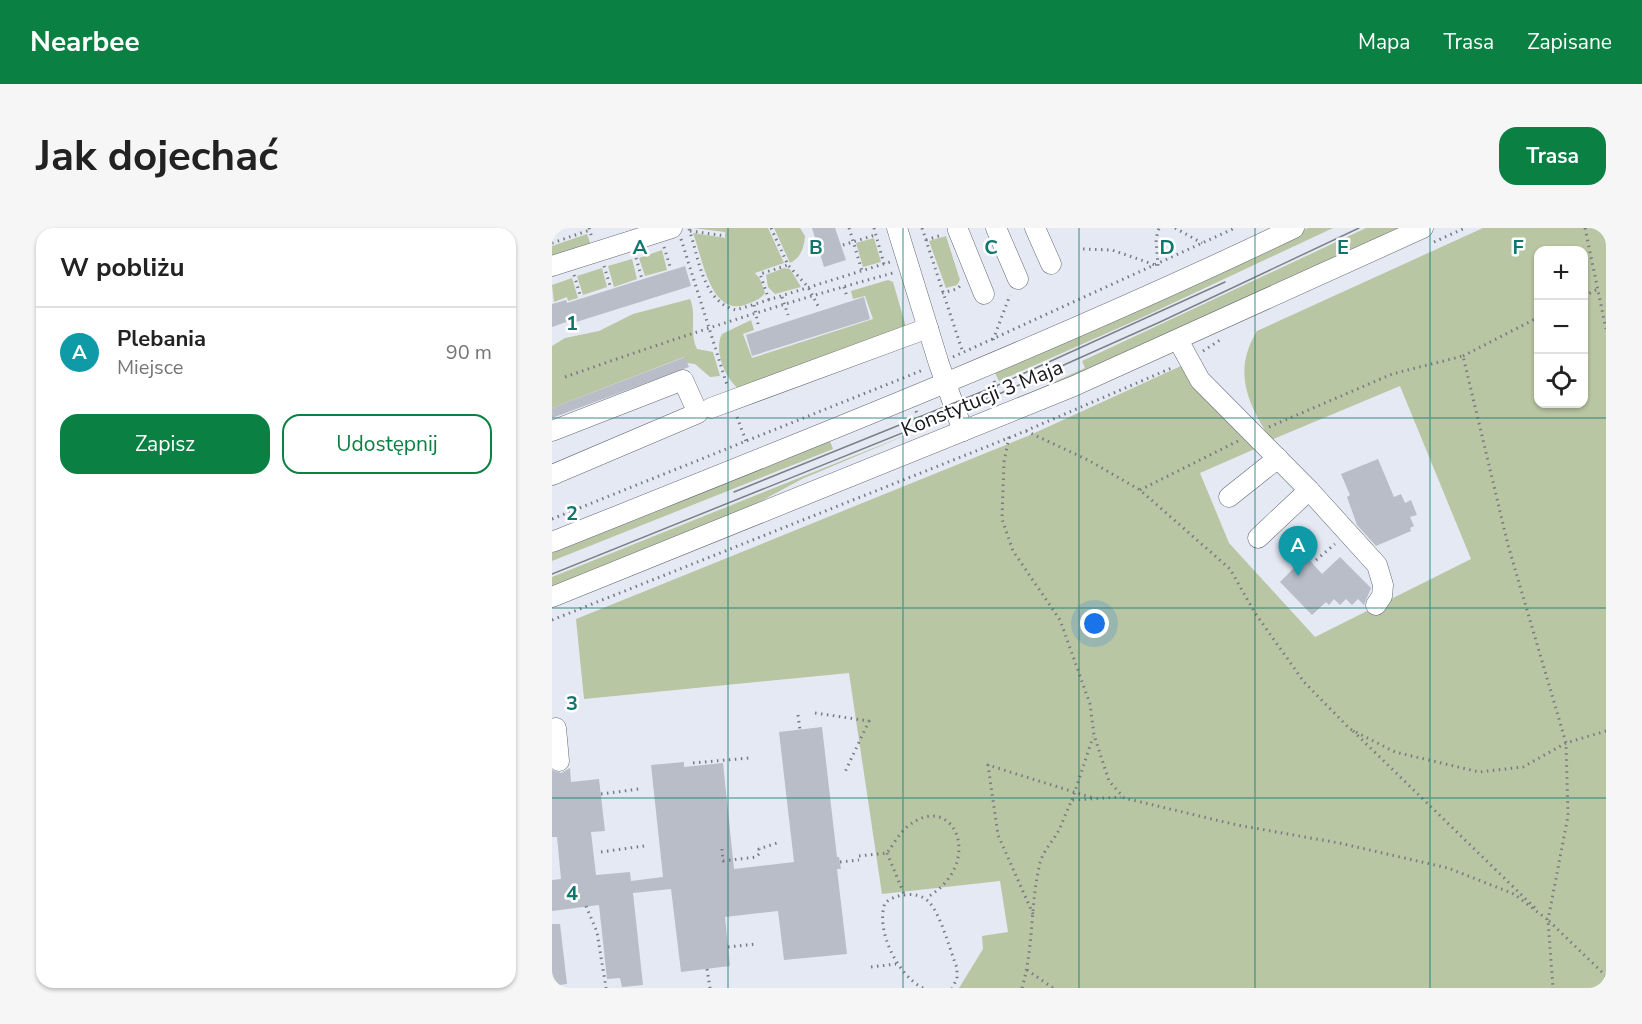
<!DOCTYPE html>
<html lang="pl">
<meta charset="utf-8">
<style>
:root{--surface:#fff;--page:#f6f6f6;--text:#222;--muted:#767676;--line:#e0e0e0;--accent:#0b8043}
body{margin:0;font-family:"Nunito Sans",sans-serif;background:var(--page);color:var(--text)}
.controls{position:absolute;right:18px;top:18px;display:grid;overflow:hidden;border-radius:12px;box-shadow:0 2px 4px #0004}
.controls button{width:54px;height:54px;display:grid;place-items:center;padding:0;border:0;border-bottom:2px solid var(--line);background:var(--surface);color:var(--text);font:30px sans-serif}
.you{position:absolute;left:543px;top:396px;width:21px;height:21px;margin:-15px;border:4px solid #fff;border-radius:50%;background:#1a73e8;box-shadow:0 0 0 9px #1a73e833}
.badge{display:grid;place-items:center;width:39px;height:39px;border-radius:50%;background:var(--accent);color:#fff;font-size:20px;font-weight:700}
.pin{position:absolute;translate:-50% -50px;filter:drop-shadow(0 2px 3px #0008)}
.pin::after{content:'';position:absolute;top:32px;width:21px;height:18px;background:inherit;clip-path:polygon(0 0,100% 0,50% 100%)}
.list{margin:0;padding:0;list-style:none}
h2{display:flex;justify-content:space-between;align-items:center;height:78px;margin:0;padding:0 24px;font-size:26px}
h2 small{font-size:20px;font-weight:400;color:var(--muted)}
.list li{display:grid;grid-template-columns:39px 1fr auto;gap:18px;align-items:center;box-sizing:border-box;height:90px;padding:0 24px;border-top:2px solid var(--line)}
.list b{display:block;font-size:22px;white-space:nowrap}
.list p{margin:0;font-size:20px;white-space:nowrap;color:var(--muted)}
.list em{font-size:20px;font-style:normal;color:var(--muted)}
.actions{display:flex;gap:12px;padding:18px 24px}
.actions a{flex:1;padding:14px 0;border:2px solid var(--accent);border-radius:18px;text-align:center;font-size:21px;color:var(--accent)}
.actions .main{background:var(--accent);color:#fff}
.icon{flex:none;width:33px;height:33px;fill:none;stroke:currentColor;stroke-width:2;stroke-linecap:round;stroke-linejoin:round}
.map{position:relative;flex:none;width:1054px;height:760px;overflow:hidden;border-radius:18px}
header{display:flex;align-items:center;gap:36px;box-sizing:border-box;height:84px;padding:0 30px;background:var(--accent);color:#fff}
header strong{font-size:28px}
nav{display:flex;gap:33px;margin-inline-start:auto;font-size:21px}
.intro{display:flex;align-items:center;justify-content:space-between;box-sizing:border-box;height:144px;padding:0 36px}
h1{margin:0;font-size:42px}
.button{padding:15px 27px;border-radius:18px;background:var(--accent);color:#fff;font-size:21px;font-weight:700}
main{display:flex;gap:36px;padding:0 36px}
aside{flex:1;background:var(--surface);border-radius:18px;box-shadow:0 2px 4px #0004}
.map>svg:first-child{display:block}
.green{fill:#b8c6a3;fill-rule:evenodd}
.building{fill:#b9bdc8}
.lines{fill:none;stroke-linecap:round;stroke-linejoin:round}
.minor-casing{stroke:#646872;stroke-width:21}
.path{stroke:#797b83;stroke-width:3;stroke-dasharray:1.5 4.5;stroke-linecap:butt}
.minor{stroke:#fff;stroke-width:20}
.tram{stroke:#7d8087;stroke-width:1.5}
.grid{fill:none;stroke:#0f766e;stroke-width:1.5;stroke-opacity:0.55}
.labels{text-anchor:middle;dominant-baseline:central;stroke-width:5;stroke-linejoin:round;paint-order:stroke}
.street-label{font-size:21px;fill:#191a1e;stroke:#fff}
.grid-label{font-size:20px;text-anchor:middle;font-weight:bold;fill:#0f766e;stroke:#fff;stroke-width:5;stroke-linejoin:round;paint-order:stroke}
</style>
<header>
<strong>Nearbee</strong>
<nav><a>Mapa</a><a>Trasa</a><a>Zapisane</a></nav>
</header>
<div class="intro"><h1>Jak dojechać</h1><a class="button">Trasa</a></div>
<main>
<aside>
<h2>W pobliżu<small></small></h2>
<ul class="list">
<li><span class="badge" style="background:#0f9aa8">A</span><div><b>Plebania</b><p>Miejsce</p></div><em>90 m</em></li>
</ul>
<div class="actions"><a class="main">Zapisz</a><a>Udostępnij</a></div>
</aside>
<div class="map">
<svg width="1054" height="760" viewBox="0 0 1054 760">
<rect width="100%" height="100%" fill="#e5e9f4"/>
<g class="green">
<path d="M141,0H216L232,35L203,45L208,51L213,65C209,71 201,74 193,77C158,88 150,28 141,5L174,10L173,4Z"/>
<path d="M222,0H248L253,8C252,19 249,30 238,35Z"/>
<polygon points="756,0 781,0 589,90 447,153 443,145 540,103"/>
<polygon points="814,0 848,0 569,128 456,175 533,140 530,133"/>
<path d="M931,0H1054V760H407L431,721L430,708L456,704L448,653L330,666L297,445L32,471L24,391L476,208L629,138L644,159L705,220L648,245L677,315L763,409L919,331L848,158L719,212C696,175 680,144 705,103ZM987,22H1032V176H987Z"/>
<polygon points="35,6 39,17 0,34 0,18"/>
<polygon points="394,8 408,52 405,57 394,60 377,13"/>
<polygon points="322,10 329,34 311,39 304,15"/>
<polygon points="110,22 115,42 93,48 87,30"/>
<polygon points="80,31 85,51 62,59 56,38"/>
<polygon points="50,40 55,59 31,67 25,48"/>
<polygon points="232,40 238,41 249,59 223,66 216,59 214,47"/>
<polygon points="20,50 26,70 16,73 15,69 2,74 0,57"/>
<path d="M336,52L341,54L354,99L190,163C174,154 161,122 170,106L199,92L202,102L191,106L200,130L321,91L313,68L301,71L299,63Z"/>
<path d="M138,71C145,87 137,104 145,121L161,124L168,148L158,149L143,136L135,135L132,129L0,180V118L13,110L47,103L81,86Z"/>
<polygon points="364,203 250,251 200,278 0,359 0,349"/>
<polygon points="278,213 281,221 0,333 0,325"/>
</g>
<g class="building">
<polygon points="260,0 283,0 294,32 272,39"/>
<polygon points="133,38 139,58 21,95 20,92 0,99 0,76 14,72 15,75"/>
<polygon points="312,69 318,91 200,128 194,107"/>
<polygon points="133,129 137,139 0,190 0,180"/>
<polygon points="826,231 842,269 849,266 853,275 859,272 865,287 858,289 862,298 858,300 859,303 824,318 805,297 795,269 798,267 789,246"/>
<polygon points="754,328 770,346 788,329 819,360 812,377 806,371 800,377 794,371 788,377 782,371 777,377 774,374 760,387 728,354"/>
<polygon points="270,499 285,629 287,629 289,641 285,641 295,726 232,732 226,683 173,689 178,738 129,744 119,661 81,665 91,757 70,759 68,750 55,751 47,677 0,683 0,652 9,651 5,609 0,609 0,542 9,545 18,540 19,554 47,551 53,603 39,604 44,647 78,644 79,653 111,649 99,537 132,534 132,539 171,535 182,641 242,634 227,504"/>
<polygon points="0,696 8,696 15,756 0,758"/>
</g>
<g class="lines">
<defs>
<g id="minor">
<polyline points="345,0 387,136 411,203"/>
<polyline points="444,0 466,51"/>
<polyline points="483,0 499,36"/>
<polyline points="406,2 432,66"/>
<polyline points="0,38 120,0"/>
<polyline points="626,112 648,152 757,262 825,337 831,357 830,368 824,377"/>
<polyline points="159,180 376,100"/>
<polyline points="0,203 131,152 146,185 0,247"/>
<polyline points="677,269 726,230"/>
<polyline points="706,310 757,262"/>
<path d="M0,314C250,214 500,116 742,0"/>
<polyline points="0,369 522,158 871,0"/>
<polyline points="4,500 7,533"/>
</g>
</defs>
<use href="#minor" class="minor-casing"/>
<g class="path">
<polyline points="37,0 40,10"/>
<polyline points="219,0 236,37 256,59 266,78"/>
<polyline points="297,0 310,43"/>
<polyline points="322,0 332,36"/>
<polyline points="370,0 411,125"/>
<polyline points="623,0 650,15"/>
<polyline points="1033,0 1054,101"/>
<path d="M137,1C147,29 150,74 184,82L338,34"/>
<polyline points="138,3 174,8"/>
<polyline points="129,11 175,157"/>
<polyline points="374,12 390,7"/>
<polyline points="882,14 913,0"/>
<polyline points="0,15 38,2"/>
<polyline points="291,17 323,7"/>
<polyline points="112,19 119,42"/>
<polyline points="531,21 560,22 606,38 604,11 607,0"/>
<polyline points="84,30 90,51"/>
<polyline points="52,38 59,61"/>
<polyline points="22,47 29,70"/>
<polyline points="292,59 295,69"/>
<polyline points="390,65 405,61 410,56"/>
<polyline points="1032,68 1046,61"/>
<polyline points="230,69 236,87"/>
<polyline points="217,72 208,46 236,37"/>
<polyline points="202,77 206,96"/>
<polyline points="441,112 458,67"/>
<polyline points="651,123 668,112"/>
<polyline points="911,128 987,89"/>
<polyline points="401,129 683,0"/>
<path d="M13,149C121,111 230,75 341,45"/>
<polyline points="442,153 448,169"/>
<polyline points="364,183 372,202"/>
<polyline points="185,189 194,213"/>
<polyline points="717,199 840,146 911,128 956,317 1014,515 1016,588 996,692"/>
<polyline points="474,203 536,232 588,262 678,341 703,385 752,454 798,501 843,524 927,544 971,539 1014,515 1054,503"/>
<polyline points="457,209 452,234 450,291 461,323 508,392 538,476 542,507 557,553 572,570 685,597 787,615 896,640 962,666 996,692 1001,760"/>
<polyline points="588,262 686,213"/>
<polyline points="0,291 371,142"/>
<polyline points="764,332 783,316"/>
<polyline points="0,392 464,207 622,139"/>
<polyline points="263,485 317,493 293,544"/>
<polyline points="246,487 248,502"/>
<polyline points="801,503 983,680"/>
<polyline points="141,535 197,530"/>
<polyline points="49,566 87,561"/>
<polyline points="520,572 541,509"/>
<polyline points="170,621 171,633 204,629 208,625 207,621 225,615"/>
<polyline points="49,624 92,618"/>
<polyline points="335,625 352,666"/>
<path d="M307,628L335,625C341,617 347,606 355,599C401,560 435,635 374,670"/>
<polyline points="288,634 307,632"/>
<polyline points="34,678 45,704 54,760"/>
<polyline points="481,686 446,607 436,537 541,570"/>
<polyline points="997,693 1054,748"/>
<polyline points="176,719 204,716"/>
<polyline points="319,739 344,736"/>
<polyline points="155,741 158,760"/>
<polyline points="475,742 501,760"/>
<path d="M371,760C346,748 323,702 333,675C343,666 366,662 377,674C389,687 398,722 405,740V751L400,760"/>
<path d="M470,760C482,719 478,676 488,635C491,623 501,613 507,602C511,593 515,582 520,572L569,569"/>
</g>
<use href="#minor" class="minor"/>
<g class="tram">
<polyline points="182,264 444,158 673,54"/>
<polyline points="0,346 447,166 608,94 807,0"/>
</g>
</g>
<path class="grid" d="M176,0V760M351,0V760M527,0V760M703,0V760M878,0V760M0,190H1054M0,380H1054M0,570H1054"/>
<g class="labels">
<g class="street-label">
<text transform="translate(430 170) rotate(-22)">Konstytucji 3 Maja</text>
</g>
</g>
<g class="grid-label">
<text x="88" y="26">A</text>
<text x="264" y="26">B</text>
<text x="439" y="26">C</text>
<text x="615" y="26">D</text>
<text x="791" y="26">E</text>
<text x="966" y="26">F</text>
<text x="20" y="102">1</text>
<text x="20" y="292">2</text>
<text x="20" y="482">3</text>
<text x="20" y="672">4</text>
</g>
</svg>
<div class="controls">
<button>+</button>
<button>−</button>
<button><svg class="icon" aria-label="locate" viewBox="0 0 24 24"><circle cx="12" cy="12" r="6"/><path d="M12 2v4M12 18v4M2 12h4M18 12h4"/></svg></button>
</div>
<div class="you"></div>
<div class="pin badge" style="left:746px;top:348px;background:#0f9aa8">A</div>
</div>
</main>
